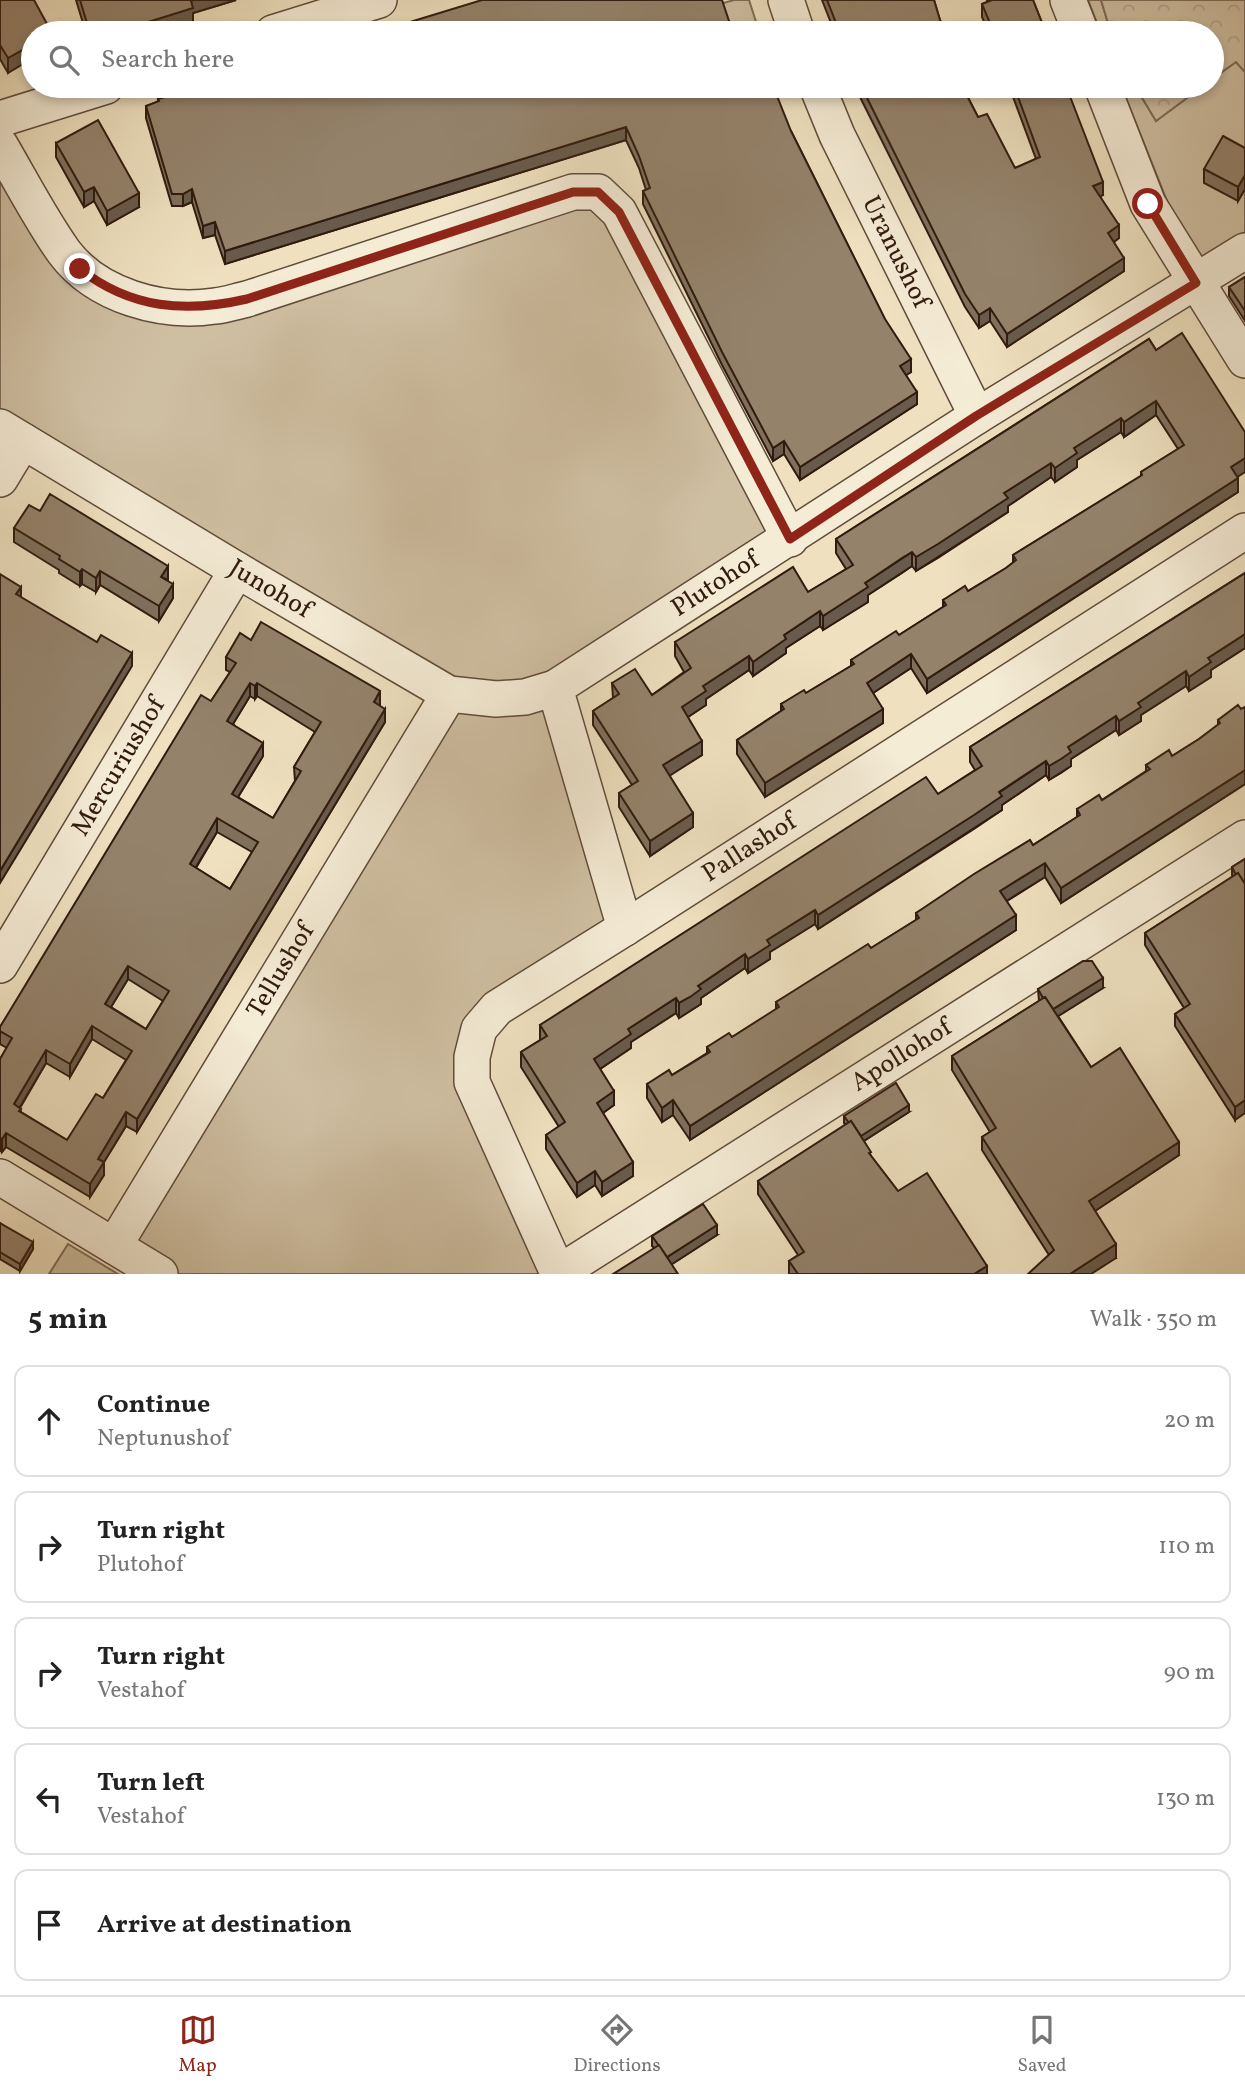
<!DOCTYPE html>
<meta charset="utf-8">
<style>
:root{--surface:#fff;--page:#f6f6f6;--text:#222;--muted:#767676;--line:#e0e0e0;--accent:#8f2418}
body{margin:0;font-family:Vollkorn,serif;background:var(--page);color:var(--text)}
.stop{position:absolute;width:21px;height:21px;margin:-16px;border:5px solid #8f2418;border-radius:50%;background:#fff}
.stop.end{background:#8f2418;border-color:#fff;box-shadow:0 2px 7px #0008}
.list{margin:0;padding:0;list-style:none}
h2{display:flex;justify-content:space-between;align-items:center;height:91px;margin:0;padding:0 28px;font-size:30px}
h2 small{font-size:23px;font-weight:400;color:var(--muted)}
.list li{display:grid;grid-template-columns:46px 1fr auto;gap:21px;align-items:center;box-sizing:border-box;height:112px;margin:0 14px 14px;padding:0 14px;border:2px solid var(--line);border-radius:14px}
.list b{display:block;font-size:26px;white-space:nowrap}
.list p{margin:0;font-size:23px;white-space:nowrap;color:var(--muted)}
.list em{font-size:23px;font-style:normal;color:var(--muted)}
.icon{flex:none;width:38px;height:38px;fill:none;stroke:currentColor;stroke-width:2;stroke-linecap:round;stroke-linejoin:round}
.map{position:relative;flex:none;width:1245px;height:1274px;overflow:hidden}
.search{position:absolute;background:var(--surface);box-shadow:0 4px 10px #0003;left:21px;right:21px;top:21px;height:77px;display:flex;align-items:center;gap:18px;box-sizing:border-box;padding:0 24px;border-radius:38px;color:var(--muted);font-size:26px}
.sheet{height:721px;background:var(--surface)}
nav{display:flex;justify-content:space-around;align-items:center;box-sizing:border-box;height:98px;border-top:2px solid var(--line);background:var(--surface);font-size:19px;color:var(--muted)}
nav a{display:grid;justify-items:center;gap:4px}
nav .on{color:var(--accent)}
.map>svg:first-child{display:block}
.grass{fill:#cfbfa2;stroke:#806d58;stroke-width:2}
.forest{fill:url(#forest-crowns);stroke:#806d58;stroke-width:2}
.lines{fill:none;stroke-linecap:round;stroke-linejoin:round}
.minor-casing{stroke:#604c3b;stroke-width:38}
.minor{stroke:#f5ecd6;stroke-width:35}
.wall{fill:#7f705c;stroke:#311b0f;stroke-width:2;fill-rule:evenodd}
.shaded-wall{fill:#685b4b;stroke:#311b0f;stroke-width:2}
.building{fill:#94826b;stroke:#311b0f;stroke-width:2;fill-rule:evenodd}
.route{stroke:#8f2418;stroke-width:9}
.labels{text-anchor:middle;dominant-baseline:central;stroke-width:6;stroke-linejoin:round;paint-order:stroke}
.street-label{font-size:26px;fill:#311b0f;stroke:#f5ecd6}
</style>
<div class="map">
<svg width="1245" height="1274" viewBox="0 0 1245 1274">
<defs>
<pattern id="forest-crowns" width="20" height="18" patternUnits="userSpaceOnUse" patternTransform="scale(1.75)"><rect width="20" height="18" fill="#cfbfa2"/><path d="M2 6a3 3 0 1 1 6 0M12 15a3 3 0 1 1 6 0" fill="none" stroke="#b2a48a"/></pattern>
</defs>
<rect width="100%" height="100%" fill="#efe1c0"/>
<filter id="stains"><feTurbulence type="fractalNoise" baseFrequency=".00286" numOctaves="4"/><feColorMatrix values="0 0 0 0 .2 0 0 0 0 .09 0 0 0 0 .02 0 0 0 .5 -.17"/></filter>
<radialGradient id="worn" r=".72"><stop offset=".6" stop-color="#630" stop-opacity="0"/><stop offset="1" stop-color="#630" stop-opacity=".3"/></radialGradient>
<g class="grass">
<polygon points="734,0 749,0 759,31 752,33 729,33 720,4"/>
<polygon points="1088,0 1101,0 1111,33 1101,33"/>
<polygon points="1236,62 1245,72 1245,232 1192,263 1121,86 1135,86 1156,121 1203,86 1212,86 1212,79"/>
<polygon points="0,171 148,313 593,193 784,535 525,693 467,693 0,410"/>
<polygon points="552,699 618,926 467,1033 544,1274 175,1274 123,1242 456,705"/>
<polygon points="68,1244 118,1274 49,1274"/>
</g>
<g class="forest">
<polygon points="1101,0 1245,0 1245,72 1236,62 1212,79 1212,33 1111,33"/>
<polygon points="1135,86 1203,86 1156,121"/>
</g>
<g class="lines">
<defs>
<g id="minor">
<polyline points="786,0 797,33"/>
<polyline points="1068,0 1081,33"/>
<polyline points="273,33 379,0"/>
<path id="s1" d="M817,86L837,135L977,416"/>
<polyline points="1102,86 1148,204 1245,360"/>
<polyline points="0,119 106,86"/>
<path d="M0,145C20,179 41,220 64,252C97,296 162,314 215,306C226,305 237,301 247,299L573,192H598L619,212L790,539"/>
<path id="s2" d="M0,427L237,570L449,694L496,699L525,697L555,688"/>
<polyline points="0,479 23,441"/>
<path id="s3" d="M625,928L555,688L977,416L1245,251"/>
<path id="s4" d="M0,965L237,570"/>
<polyline points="0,1177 160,1274"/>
<path id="s5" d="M114,1246L449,694"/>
<path id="s6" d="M558,1273L472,1082V1057L479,1029L497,1008L625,928L1245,531"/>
<path id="s7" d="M557,1274L1245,838"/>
</g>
</defs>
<use href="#minor" class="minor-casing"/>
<use href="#minor" class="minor"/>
</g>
<g class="wall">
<polygon points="0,0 52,33 8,73 0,59"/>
<polygon points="76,0 236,0 193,13 193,22 156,33 86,33"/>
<polygon points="822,0 934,0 940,20 946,33 835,33"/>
<polygon points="987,0 1033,0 1046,33 989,33 982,17 982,4 987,2"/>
<polygon points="855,86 962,86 978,117 1015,168 1036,159 1009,86 1055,86 1103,195 1100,196 1119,238 1114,242 1124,271 1007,347 990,321 979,328 965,307 860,97"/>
<polygon points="158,99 791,131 911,372 906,375 917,404 800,480 784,454 773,461 722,365 643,204 643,191 646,190 639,168 626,140 225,264 215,235 203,238 192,202 183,206 172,206 146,118 146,106 158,102"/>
<polygon points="56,143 139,207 107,225 94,201 84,207 56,157"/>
<polygon points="1245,148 1245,189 1238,201 1204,183 1204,169"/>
<polygon points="1245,277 1245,321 1229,296 1229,287"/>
<polygon points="1149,339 1238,477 1238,492 927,693 911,668 873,693 883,723 765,797 737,754 737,740 781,711 781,704 806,693 851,666 851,660 899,635 943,607 943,600 968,591 1006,568 1013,563 1013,555 1141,476 1141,472 1178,449 1156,415 1124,437 1121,432 1077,460 1077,467 1055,482 1051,477 1008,506 1008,512 938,558 916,571 912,566 902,573 868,595 868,602 823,630 820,626 786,648 786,653 753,676 749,670 706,699 706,705 688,717 702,755 669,775 693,827 650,856 619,807 619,793 632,785 593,725 593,711 613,698 612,683 652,695 684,672 675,656 675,642 808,592 846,569 836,553 836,539"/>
<polygon points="40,511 168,581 173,598 159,621 100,585 96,592 82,584 80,586 59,573 59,570 14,542 14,528"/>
<polygon points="1245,573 1245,648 1211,670 1211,677 1189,691 1186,686 1141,715 1141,721 1119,735 1116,730 1071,759 1071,766 1061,773 1049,780 1046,775 1002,805 1002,810 974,829 818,929 815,924 770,952 770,959 748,973 745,968 701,998 701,1004 679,1018 676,1013 631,1042 631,1048 600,1069 614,1105 603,1113 633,1176 602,1196 595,1185 577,1197 546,1149 546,1135 559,1127 521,1067 521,1052 540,1040 540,1025 938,794 975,770 970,762 970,747"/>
<path d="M251,640L380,704V706L385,722L137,1132L126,1126L104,1162V1175L90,1197L6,1147L2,1152L0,1151V1059L7,1048L0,1044V1027L230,672L226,670V657ZM250,696L255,699L257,696L315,732L294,767L295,781L273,818L238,797L263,756L233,724ZM217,832L252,852L230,889L196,868ZM128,979L163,1001L146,1029L111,1007ZM92,1039L126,1060L103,1098L67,1140L21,1112L20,1108L46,1063L70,1077Z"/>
<polygon points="1245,707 1245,784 1061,903 1045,877 1007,901 1016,930 690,1140 673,1115 662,1122 647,1098 647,1084 672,1075 707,1053 707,1047 732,1037 776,1010 776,1002 871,948 916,920 916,913 1033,845 1077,817 1077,809 1102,800 1146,771 1146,765 1172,756 1199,739 1218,725 1218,720"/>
<polygon points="1245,859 1235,1120 1175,1026 1175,1014 1184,1008 1145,945 1145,933 1233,877 1232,875 1232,867"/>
<polygon points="1103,988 1058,1016 1091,1067 1179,1155 1095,1211 1116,1258 1049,1255 982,1150 982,1137 990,1132 952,1070 952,1056 1039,1001 1038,989"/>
<polygon points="909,1112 864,1141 871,1156 898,1191 987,1274 789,1274 789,1261 798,1255 758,1194 758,1181 846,1125 844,1123 844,1116"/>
<polygon points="0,1223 33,1249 20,1271 0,1259"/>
<polygon points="717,1235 672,1264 652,1246 652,1236"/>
</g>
<g class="shaded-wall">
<polygon points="193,0 236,0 193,13 193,22 156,33 113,33"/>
<polygon points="33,44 33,58 8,73 8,58"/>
<polygon points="626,127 626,140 225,264 225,251"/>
<polygon points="1245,175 1245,189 1238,201 1238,187"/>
<polygon points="1103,182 1103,195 1093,199 1093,186"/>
<polygon points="94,187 94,201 84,207 84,192"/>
<polygon points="192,189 192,202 183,206 183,194"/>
<polygon points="139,193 139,207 107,225 107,211"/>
<polygon points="215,222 215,235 203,238 203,226"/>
<polygon points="1119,225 1119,238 1108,246 1108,233"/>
<polygon points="1124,258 1124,271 1007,347 1007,334"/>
<polygon points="990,308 990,321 979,328 979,315"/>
<polygon points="911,359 911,372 900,379 900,366"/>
<polygon points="917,392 917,404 800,480 800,467"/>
<polygon points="1156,401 1156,415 1124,437 1124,422"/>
<polygon points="1121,418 1121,432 1077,460 1077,467 1055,482 1055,468 1074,448"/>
<polygon points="784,441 784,454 773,461 773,448"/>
<polygon points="1245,458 1245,472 1231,481 1231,467"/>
<polygon points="1051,463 1051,477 1008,506 1008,512 916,571 916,557 1004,493"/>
<polygon points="1238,478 1238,492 927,693 927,679"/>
<polygon points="912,552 912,566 868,595 868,602 823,630 823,616 865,583"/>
<polygon points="168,566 168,580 161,577"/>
<polygon points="82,569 82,584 80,586 80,572"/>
<polygon points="100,571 100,585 96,592 96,578"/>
<polygon points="173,584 173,598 159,621 159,606"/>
<polygon points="21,587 21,599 16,594"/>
<polygon points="820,611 820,626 786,648 786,653 753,676 753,662 784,635"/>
<polygon points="1245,634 1245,648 1211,670 1211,677 1189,691 1189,677 1208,658"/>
<polygon points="132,653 132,666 0,883 0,871"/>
<polygon points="911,654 911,668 867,697 867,683"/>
<polygon points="749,656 749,670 706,699 706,705 682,721 682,707 703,686"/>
<polygon points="1186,671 1186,686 1141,715 1141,721 1119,735 1119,721 1138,703"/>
<polygon points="250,683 250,696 227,734 227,721"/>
<polygon points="257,683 257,696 255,699 255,686"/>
<polygon points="380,691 380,704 374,716 374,702"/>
<polygon points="385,709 385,722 137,1132 137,1119"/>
<polygon points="883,709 883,723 765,797 765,783"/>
<polygon points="1116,716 1116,730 1071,759 1071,766 1049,780 1049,766 1068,747"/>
<polygon points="702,741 702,755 663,780 663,765"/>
<polygon points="263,743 263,756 232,807 232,794"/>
<polygon points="1046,761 1046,775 1002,805 1002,810 818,929 818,915"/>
<polygon points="1245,770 1245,784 1061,903 1061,888"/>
<polygon points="693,813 693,827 650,856 650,841"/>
<polygon points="217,818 217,832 190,877 190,864"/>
<polygon points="1045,863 1045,877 1000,905 1000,891"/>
<polygon points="815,910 815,924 770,952 770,959 748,973 748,959 767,940"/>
<polygon points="1016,915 1016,930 690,1140 690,1126"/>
<polygon points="745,954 745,968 701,998 701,1004 679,1018 679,1003 698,986"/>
<polygon points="128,966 128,979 105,1017 105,1004"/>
<polygon points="1103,978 1103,988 1052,1020 1052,1010"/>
<polygon points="676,998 676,1013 631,1042 631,1048 594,1073 594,1059 628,1029"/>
<polygon points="92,1026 92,1039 70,1077 70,1064"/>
<polygon points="46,1050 46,1063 14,1117 14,1104"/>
<polygon points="614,1091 614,1105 597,1117 597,1103"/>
<polygon points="673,1100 673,1115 662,1122 662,1108"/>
<polygon points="1245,1100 1245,1113 1235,1120 1235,1107"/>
<polygon points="909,1105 909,1112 859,1144 859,1137"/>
<polygon points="126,1112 126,1126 104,1162 104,1175 90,1197 90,1184 98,1159"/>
<polygon points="6,1133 6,1147 2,1152 2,1139"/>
<polygon points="1179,1142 1179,1155 1089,1215 1089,1201"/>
<polygon points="633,1162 633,1176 602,1196 602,1182"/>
<polygon points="595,1171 595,1185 577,1197 577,1183"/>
<polygon points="717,1225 717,1235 666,1268 666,1258"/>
<polygon points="33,1242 33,1249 20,1271 20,1264"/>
<polygon points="1116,1244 1116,1258 1091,1274 1070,1274"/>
<polygon points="987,1266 987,1274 974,1274"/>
</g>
<g class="building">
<polygon points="0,0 34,0 52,33 33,33 33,44 8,58 0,45"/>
<polygon points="80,0 193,0 191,1 193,8 113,33 90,33"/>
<polygon points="482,0 722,0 733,33 374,33"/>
<polygon points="827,0 934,0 940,20 946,33 840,33"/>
<polygon points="992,0 1033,0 1046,33 994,33 982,4"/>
<polygon points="749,27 752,33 733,33"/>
<polygon points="202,86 773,86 791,131 885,319 911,359 900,366 917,392 800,467 784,441 773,448 722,352 643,191 650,188 639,156 626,127 225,251 215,222 203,226 192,189 183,194 172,194 146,106 159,101 158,99"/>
<polygon points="861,86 962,86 978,117 987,114 1015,168 1040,157 1014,86 1055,86 1056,87 1066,86 1103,182 1093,186 1119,225 1108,233 1124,258 1007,334 990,308 979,315 965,294"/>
<polygon points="98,120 139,193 107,211 94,187 84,192 56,143"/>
<polygon points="1223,136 1245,148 1245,175 1238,187 1204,169"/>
<polygon points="1245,277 1245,311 1229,287"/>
<polygon points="1182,333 1245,432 1245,458 1231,467 1238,478 927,679 911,654 867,683 883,709 765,783 737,740 784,709 781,704 804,690 806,693 854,664 851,660 896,631 899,635 946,605 943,600 965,586 968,591 1006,568 1016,560 1013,555 1142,475 1141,472 1184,445 1156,401 1124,422 1121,418 1074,448 1077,453 1055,468 1051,463 1004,493 1008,498 938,544 916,557 912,552 902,558 865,583 868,587 823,616 820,611 784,635 786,639 753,662 749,656 703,686 706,691 682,707 702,741 663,765 693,813 650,841 619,793 638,781 593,711 619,694 612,683 635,669 652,695 691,668 675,642 793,567 808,592 853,565 836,539 1149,339 1156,350"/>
<polygon points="50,494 168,566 161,577 173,584 159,606 100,571 96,578 82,569 80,572 59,559 60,556 14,528 29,505 40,511"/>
<polygon points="1245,573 1245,634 1208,658 1211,662 1189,677 1186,671 1138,703 1141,707 1119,721 1116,716 1068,747 1071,752 1061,759 1049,766 1046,761 999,792 1002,796 974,815 818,915 815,910 767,940 770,945 748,959 745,954 698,986 701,989 690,997 679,1003 676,998 628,1029 631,1034 594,1059 614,1091 597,1103 633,1162 602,1182 595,1171 577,1183 546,1135 565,1122 521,1052 547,1036 540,1025 926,777 938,794 982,766 970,747"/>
<polygon points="0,574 21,587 16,594 97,642 101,635 132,653 0,871"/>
<path d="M261,622L380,691L374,702L385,709L137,1119L126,1112L98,1159L104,1162L90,1184L6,1133L2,1139L0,1138V1059L12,1038L0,1031V1027L201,695L211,701L236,663L226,657L240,633L251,640ZM250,683L255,686L257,683L321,722L294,767L301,771L273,818L232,794L263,743L227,721ZM217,818L258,842L230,889L190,864ZM128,966L169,991L146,1029L105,1004ZM92,1026L132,1051L103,1098L96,1094L67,1140L19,1111L21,1109L14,1104L46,1050L70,1064Z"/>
<polygon points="1238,705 1241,709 1245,707 1245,770 1061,888 1045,863 1000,891 1016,915 690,1126 673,1100 662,1108 647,1084 669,1070 672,1075 710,1052 707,1047 729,1033 732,1037 779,1007 776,1002 868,944 871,948 919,918 916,913 974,874 1030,840 1033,845 1080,815 1077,809 1099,795 1102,800 1150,769 1146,765 1169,750 1172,756 1199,739 1220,723 1218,720"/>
<polygon points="1245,859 1245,884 1238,873 1236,875 1232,867"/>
<polygon points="1238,873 1245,884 1245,1100 1235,1107 1175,1014 1190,1004 1145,933"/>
<polygon points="1083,961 1092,961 1103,978 1053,1009 1045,997 1043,998 1038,989"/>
<polygon points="1045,997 1091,1067 1120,1048 1179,1142 1089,1201 1116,1244 1070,1274 1028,1274 1054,1250 982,1137 996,1128 952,1056"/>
<polygon points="896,1083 909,1105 861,1136 851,1121 849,1123 844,1116"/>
<polygon points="851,1121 871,1152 869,1153 898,1191 927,1173 987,1266 974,1274 798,1274 789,1261 804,1252 758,1181"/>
<polygon points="703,1204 717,1225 667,1257 652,1236"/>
<polygon points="0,1223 33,1242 20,1264 0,1252"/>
<polygon points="659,1245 678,1274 613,1274"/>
</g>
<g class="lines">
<path class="route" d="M80,269C131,309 186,313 247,299L573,192H598L619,212L790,539L976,416L1196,283L1148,204"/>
</g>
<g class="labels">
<g class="street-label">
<text stroke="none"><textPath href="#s1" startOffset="184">Uranushof</textPath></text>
<text stroke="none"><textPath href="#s3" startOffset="441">Plutohof</textPath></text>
<text stroke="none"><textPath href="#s2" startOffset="315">Junohof</textPath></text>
<text stroke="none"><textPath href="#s4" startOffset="231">Mercuriushof</textPath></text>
<text stroke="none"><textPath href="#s6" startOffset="590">Pallashof</textPath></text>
<text stroke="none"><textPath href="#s5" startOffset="322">Tellushof</textPath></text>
<text stroke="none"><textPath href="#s7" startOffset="408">Apollohof</textPath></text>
</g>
</g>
<rect width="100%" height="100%" filter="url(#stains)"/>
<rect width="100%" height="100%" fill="url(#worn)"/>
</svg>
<div class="stop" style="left:1148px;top:204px"></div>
<div class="stop end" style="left:80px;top:269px"></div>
<div class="search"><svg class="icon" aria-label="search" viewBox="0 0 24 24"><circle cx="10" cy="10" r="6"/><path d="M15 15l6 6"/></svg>Search here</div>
</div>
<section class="sheet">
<h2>5 min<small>Walk · 350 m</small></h2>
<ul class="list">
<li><svg class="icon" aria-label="ahead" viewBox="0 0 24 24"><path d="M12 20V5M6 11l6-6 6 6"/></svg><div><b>Continue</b><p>Neptunushof</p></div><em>20 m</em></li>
<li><svg class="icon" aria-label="right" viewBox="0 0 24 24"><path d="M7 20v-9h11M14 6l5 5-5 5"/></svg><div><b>Turn right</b><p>Plutohof</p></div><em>110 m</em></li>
<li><svg class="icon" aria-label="right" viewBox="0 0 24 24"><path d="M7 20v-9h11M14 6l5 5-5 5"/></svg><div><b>Turn right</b><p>Vestahof</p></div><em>90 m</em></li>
<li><svg class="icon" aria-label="left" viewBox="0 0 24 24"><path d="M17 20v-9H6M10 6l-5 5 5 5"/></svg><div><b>Turn left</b><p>Vestahof</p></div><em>130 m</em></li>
<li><svg class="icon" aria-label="arrive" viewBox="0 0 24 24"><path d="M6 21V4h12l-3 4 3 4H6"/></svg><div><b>Arrive at destination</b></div></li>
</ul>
</section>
<nav>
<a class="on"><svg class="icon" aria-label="map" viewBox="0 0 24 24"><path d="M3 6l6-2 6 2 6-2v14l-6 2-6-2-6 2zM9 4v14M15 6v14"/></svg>Map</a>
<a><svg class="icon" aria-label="directions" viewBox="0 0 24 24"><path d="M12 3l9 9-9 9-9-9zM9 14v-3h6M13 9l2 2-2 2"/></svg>Directions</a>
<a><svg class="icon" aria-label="saved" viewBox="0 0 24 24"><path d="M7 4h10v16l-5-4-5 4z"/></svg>Saved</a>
</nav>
